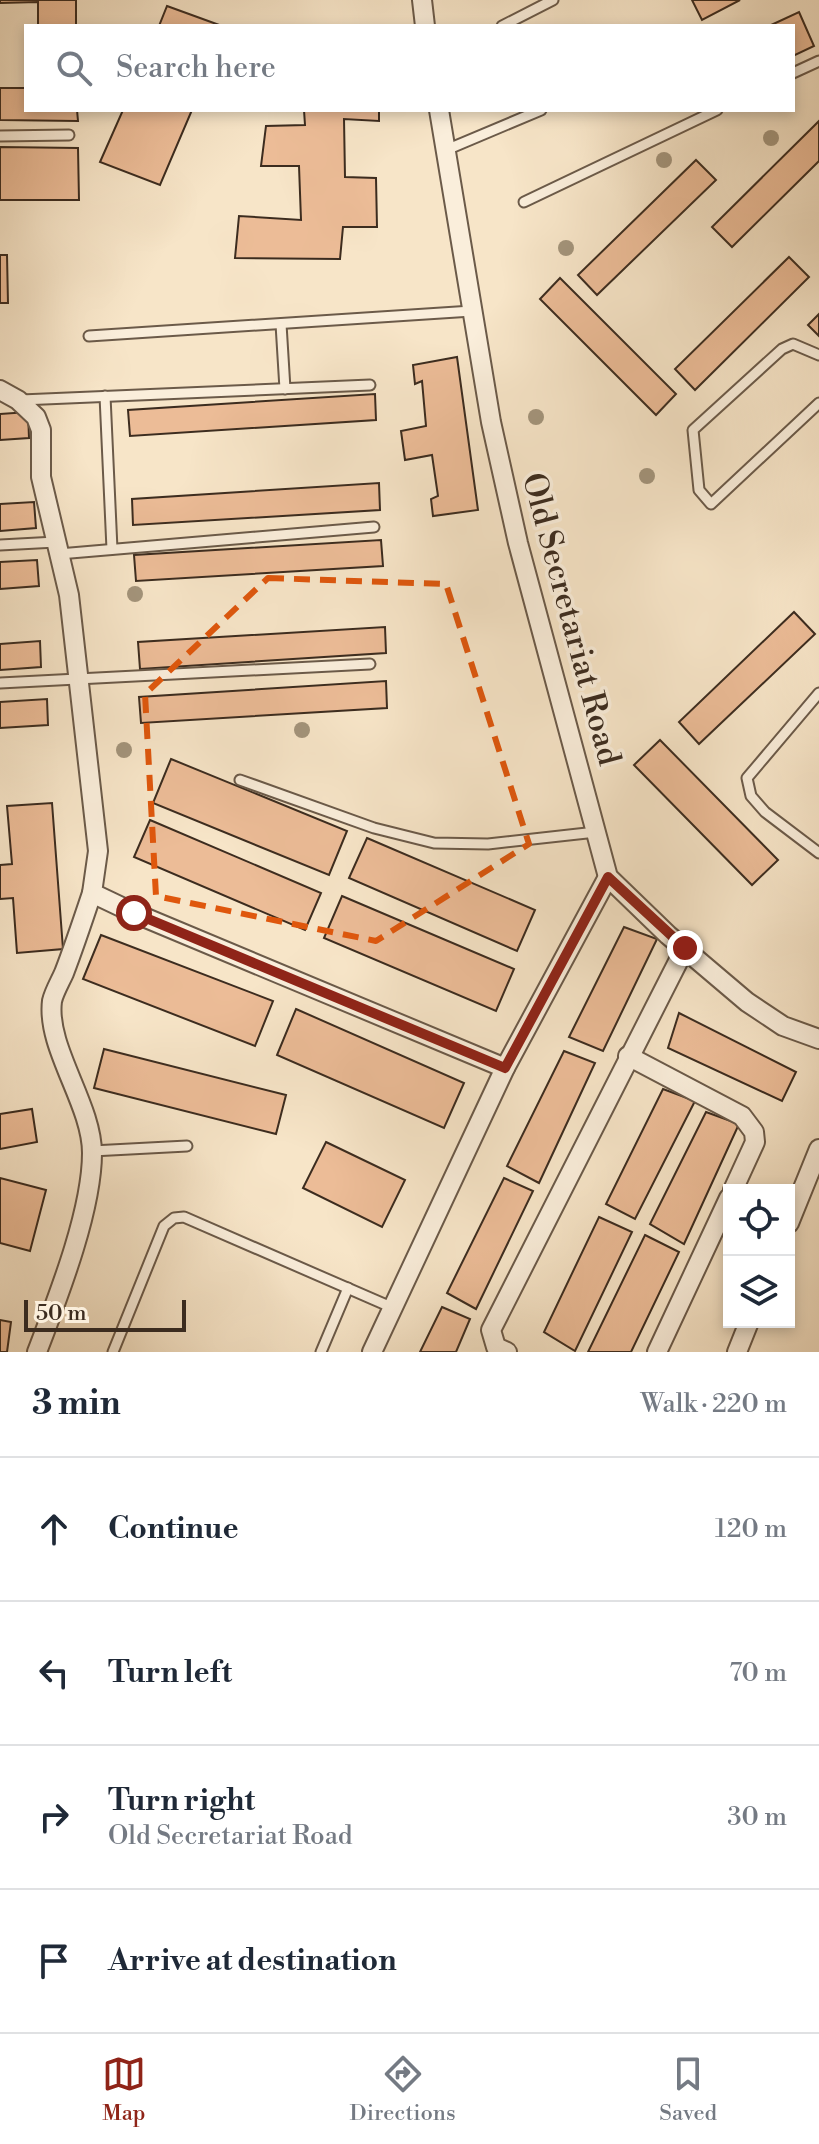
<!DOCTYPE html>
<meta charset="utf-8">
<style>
:root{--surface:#fff;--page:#f6f6f7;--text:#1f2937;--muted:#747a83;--line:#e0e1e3;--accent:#8f2418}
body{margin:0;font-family:"Libre Bodoni",serif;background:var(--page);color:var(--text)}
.controls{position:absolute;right:24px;bottom:24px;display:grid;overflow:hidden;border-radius:0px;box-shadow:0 4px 12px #0003}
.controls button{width:72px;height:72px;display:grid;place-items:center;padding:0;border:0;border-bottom:2px solid var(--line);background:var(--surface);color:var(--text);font:40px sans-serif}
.scale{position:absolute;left:24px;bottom:20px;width:162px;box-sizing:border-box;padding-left:8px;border:4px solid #3c2c1f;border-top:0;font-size:22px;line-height:28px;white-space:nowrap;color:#3c2c1f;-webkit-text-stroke:6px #faeedb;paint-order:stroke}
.stop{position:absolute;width:24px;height:24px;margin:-18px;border:6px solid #8f2418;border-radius:50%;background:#fff}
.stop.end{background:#8f2418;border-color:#fff;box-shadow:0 2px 8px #0008}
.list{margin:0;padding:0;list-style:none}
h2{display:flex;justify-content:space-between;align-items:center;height:104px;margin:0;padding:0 32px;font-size:34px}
h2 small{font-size:26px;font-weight:400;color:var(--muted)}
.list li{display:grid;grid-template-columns:52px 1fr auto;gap:24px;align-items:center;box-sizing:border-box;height:144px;padding:0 32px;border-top:2px solid var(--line)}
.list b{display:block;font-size:30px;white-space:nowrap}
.list p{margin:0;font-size:26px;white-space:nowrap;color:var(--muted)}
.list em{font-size:26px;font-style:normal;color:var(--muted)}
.icon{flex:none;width:44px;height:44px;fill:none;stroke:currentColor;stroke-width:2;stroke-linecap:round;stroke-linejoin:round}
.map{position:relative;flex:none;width:819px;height:1352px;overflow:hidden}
.search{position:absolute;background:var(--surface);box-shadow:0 4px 12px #0003;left:24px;right:24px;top:24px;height:88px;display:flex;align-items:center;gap:20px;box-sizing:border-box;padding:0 28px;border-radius:0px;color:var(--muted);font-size:30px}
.sheet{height:680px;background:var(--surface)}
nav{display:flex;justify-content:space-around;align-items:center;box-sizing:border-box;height:112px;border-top:2px solid var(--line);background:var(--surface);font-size:22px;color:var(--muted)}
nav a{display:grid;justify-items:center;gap:4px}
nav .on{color:var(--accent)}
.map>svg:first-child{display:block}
.building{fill:#ecbc97;stroke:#3c2c1f;stroke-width:2}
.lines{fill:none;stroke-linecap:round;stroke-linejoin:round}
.service-casing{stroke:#6b5a49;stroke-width:13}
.minor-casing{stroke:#6b5a49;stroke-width:22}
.service{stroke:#faeedb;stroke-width:9}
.minor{stroke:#faeedb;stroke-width:18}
.tree{fill:#a3947b}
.route{stroke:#8f2418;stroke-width:10}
.marked{fill:none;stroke:#df570d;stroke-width:6;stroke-dasharray:16 10;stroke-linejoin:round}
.labels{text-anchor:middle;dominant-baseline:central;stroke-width:7;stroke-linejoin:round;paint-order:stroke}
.street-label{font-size:32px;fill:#3c2c1f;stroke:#faeedb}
</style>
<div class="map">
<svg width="819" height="1352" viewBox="0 0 819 1352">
<rect width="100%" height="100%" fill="#f7e5c8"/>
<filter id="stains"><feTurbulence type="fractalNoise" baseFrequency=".0025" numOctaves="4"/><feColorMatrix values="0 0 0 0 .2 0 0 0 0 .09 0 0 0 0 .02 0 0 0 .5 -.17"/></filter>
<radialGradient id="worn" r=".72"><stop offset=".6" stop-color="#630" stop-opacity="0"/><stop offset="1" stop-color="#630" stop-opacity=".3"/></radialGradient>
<g class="building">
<polygon points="0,0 76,0 76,26 38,26 38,2 0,3"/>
<polygon points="692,0 740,0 702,20"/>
<polygon points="167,6 222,26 159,26"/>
<polygon points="799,12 814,46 793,56 793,26 769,26"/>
<polygon points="0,88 26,88 26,110 77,110 78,121 0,120"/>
<polygon points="123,110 192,110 160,185 100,162"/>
<polygon points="304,110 379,110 379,121 344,119 345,177 376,178 377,227 343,227 340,259 235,258 239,216 301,220 299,166 261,166 266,126 305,125"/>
<polygon points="819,121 819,161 732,247 712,227"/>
<polygon points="0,147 78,148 79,200 0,200"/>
<polygon points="696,160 716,180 597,295 578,275"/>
<polygon points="0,255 7,255 8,303 0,303"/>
<polygon points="789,257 809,277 695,390 675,369"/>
<polygon points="560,278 676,394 656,415 540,299"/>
<polygon points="819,314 819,336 808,325"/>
<polygon points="457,357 478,510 433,516 431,499 438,496 432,455 405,460 401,431 426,426 422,381 415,384 413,365"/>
<polygon points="375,394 376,420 130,436 128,410"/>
<polygon points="28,412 29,438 0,440 0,414"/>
<polygon points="379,483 380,510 133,525 132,499"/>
<polygon points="34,502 36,528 0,531 0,504"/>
<polygon points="381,540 383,566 136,581 134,555"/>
<polygon points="37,560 39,586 0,589 0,562"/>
<polygon points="794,612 815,634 699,744 679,722"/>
<polygon points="385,627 386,653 140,669 138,642"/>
<polygon points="40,641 41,667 0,670 0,644"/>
<polygon points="386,681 387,708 141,723 139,697"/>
<polygon points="47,699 48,725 0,728 0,702"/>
<polygon points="660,740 778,860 752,885 634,765"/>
<polygon points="171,759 347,831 329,875 153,803"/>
<polygon points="52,803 63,949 17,953 13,898 0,899 0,865 12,864 7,806"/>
<polygon points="150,820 321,893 305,930 134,857"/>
<polygon points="367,838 535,910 517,951 349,878"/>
<polygon points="342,896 514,969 496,1011 324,938"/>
<polygon points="624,927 657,939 603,1051 569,1037"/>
<polygon points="101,935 273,1001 255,1046 83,979"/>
<polygon points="296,1009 464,1083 444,1128 277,1055"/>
<polygon points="679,1013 796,1072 782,1101 668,1048"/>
<polygon points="104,1049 286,1095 276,1134 94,1088"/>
<polygon points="564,1051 595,1063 539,1183 507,1166"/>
<polygon points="663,1089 695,1101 635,1219 606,1204"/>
<polygon points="32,1109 37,1142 0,1149 0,1114"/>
<polygon points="706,1112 739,1124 684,1244 650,1224"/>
<polygon points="326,1142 405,1180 382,1227 303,1188"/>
<polygon points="0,1178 46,1190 30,1251 0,1243"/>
<polygon points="504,1178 533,1191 476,1309 447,1293"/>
<polygon points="599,1217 632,1232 575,1351 544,1332"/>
<polygon points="645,1235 679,1252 631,1352 588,1352"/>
<polygon points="442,1307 470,1319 456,1352 420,1352"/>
<polygon points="0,1320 11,1322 7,1352 0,1352"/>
</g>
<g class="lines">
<defs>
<g id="service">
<polyline points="502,26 553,0"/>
<polyline points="793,73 819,61"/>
<polyline points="0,136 69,135"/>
<polyline points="446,150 541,110"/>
<polyline points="524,202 717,110"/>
<polyline points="281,324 285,389"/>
<polyline points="89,336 472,311"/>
<polyline points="819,355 793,344 782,349 693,430 699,490 711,504 819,403"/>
<polyline points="105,396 112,549"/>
<polyline points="21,400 370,385"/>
<polyline points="0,545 56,542"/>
<polyline points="59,554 374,527"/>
<polyline points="0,683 370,664"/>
<polyline points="819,693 747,778 751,796 765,812 819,853"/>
<polyline points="240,780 374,828 434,843 488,844 596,832"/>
<polyline points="92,1151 187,1146"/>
<polyline points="113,1352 164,1226 174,1218 184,1217 391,1307"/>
<polyline points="321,1352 348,1288"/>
</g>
<g id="minor">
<polyline points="422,0 425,26"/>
<polyline points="439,110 491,422 518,543 608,877 668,935 747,1002 783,1026 819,1039"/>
<polyline points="0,390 18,400 36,417 41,430 41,477 69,595 98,851 92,893 134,913 505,1068"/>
<polyline points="628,1056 742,1116 754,1132 755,1142 733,1190"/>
<polyline points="789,1223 819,1149"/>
<path d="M37,1352C58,1297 92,1211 92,1153C92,1104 46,1048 52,1001C54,992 60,982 64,973C74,947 83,920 92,893"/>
<polyline points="372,1352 505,1068 608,877"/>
<polyline points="507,1352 496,1347 491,1330 685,948"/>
<polyline points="657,1352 729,1198"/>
<polyline points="737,1352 749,1322"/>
</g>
</defs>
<use href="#service" class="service-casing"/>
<use href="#minor" class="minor-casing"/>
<use href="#service" class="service"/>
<use href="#minor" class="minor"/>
</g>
<g class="tree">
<circle cx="771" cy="138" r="8"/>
<circle cx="664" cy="160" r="8"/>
<circle cx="566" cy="248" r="8"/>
<circle cx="536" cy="417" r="8"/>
<circle cx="647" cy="476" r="8"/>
<circle cx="135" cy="594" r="8"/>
<circle cx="302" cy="730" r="8"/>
<circle cx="124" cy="750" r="8"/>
</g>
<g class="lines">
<polyline class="route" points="134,913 505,1068 608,877 685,948"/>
</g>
<path class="marked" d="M268,578L446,584L529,844L376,941L156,896L145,694Z"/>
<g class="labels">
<g class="street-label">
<text transform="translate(571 619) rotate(75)">Old Secretariat Road</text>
</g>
</g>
<rect width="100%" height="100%" filter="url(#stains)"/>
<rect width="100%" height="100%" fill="url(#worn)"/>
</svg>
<div class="controls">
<button><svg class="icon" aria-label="locate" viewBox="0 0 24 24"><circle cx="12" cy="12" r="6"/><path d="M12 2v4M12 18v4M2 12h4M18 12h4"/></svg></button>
<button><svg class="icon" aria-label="layers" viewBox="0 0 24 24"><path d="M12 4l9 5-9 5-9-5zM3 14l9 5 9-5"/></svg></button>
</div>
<div class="scale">50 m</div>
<div class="stop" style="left:134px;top:913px"></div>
<div class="stop end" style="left:685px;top:948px"></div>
<div class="search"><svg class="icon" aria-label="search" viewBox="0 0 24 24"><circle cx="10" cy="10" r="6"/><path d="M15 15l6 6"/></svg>Search here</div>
</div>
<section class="sheet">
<h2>3 min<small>Walk · 220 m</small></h2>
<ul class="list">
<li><svg class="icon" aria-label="ahead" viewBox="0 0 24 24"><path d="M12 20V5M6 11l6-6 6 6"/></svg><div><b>Continue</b></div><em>120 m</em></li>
<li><svg class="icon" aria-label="left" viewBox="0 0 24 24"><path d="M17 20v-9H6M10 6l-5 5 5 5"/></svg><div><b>Turn left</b></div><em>70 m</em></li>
<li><svg class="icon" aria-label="right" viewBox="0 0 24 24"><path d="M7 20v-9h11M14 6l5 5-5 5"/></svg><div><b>Turn right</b><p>Old Secretariat Road</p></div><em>30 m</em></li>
<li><svg class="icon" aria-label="arrive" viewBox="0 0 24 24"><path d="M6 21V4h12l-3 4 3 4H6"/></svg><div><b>Arrive at destination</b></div></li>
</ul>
</section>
<nav>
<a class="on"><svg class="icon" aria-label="map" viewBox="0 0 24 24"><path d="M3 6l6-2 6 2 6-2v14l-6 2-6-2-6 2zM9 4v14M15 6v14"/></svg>Map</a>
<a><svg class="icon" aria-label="directions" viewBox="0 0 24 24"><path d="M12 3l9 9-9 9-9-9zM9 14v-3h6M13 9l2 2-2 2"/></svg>Directions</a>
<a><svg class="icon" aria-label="saved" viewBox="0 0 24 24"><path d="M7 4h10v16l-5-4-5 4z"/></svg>Saved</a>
</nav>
